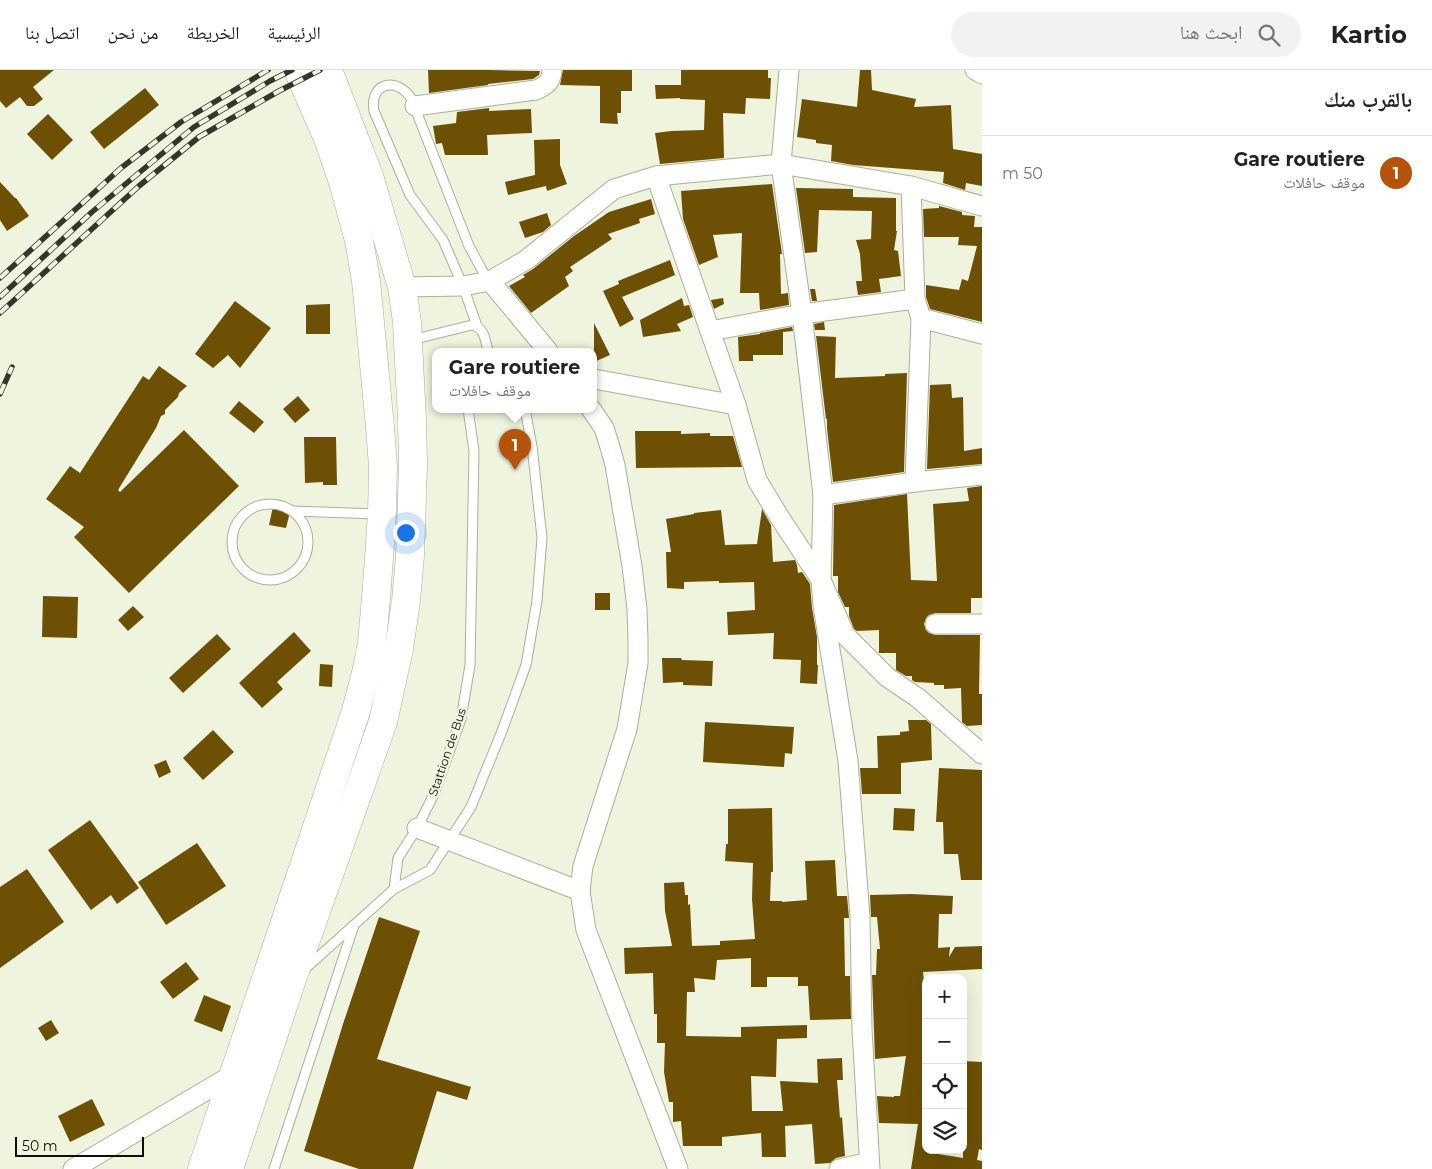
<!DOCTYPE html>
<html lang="ar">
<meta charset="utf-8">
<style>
:root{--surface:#fff;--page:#f2f2f2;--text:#222;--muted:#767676;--line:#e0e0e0;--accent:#b45309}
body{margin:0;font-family:Montserrat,"Noto Naskh Arabic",sans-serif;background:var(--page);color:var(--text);direction:rtl}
.controls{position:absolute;right:15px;bottom:15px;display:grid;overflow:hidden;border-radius:10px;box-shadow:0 5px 20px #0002}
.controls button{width:45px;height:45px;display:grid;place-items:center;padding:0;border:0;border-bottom:1px solid var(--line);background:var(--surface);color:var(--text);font:25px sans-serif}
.scale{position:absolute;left:15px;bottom:12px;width:129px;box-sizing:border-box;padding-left:5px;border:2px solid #0e0f08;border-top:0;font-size:14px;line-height:18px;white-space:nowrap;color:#0e0f08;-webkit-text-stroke:4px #eef4dd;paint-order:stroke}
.you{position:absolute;left:405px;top:462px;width:18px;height:18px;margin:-12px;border:4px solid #fff;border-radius:50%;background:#1a73e8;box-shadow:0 0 0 8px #1a73e833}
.badge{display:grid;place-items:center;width:32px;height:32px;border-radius:50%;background:var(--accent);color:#fff;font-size:16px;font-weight:700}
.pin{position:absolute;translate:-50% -41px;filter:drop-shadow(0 1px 2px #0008)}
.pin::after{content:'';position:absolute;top:26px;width:18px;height:15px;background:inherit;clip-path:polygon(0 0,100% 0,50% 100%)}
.popup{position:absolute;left:432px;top:278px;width:165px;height:65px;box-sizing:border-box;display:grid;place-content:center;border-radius:10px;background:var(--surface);filter:drop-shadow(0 1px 4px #0005);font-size:16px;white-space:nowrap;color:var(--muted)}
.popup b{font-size:19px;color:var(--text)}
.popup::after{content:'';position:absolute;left:50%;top:100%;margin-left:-10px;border:10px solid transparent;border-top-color:var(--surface)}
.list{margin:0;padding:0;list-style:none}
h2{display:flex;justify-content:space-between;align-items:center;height:65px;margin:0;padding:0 20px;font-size:21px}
h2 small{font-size:16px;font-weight:400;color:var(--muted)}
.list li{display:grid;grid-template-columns:32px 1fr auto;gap:15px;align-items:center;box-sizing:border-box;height:75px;padding:0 20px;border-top:1px solid var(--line)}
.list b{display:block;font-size:19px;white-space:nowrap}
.list p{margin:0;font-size:16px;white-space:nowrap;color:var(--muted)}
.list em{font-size:16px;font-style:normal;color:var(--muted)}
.icon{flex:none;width:28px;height:28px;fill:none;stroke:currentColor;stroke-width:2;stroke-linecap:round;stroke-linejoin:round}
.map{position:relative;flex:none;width:982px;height:1099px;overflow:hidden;direction:ltr}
header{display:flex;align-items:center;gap:30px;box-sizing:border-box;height:70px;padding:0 25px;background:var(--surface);border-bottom:1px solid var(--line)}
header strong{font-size:24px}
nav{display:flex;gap:28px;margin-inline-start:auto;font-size:18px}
.search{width:350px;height:45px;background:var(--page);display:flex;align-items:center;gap:12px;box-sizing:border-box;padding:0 18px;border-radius:28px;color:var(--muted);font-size:19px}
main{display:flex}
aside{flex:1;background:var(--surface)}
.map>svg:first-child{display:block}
.building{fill:#6d5004}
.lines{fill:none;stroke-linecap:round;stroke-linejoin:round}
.service-casing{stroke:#abb09a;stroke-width:11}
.minor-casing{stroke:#abb09a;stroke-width:21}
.primary-casing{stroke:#abb09a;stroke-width:29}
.service{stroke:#fff;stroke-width:9}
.minor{stroke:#fff;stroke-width:19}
.primary{stroke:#fff;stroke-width:28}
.rail-casing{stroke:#34362c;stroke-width:5.5}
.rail{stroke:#eef4dd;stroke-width:4;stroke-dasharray:11;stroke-linecap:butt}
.labels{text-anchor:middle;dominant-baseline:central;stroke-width:5;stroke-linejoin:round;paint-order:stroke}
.street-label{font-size:12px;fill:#0e0f08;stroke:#eef4dd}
</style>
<header>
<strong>Kartio</strong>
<div class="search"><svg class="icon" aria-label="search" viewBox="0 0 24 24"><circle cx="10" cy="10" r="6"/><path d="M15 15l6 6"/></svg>ابحث هنا</div>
<nav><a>الرئيسية</a><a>الخريطة</a><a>من نحن</a><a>اتصل بنا</a></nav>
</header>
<main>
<aside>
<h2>بالقرب منك<small></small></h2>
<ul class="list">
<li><span class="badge">1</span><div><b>Gare routiere</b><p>موقف حافلات</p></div><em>50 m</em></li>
</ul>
</aside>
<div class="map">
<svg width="982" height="1099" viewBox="0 0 982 1099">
<rect width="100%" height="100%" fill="#eef4dd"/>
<g class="building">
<polygon points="0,0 54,0 33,17 43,29 34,36 27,36 20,27 6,38 0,31"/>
<polygon points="428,0 488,0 540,1 539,5 533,9 488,14 488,15 429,23"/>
<polygon points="563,0 632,0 632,21 621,21 621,43 617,43 618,54 600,53 600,16 560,15"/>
<polygon points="681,0 768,0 768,8 771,8 770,29 746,28 745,44 723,43 724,88 660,94 655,63 671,61 704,60 705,30 680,29 680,28 656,29 655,15 681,15"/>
<polygon points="860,0 871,0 872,20 916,29 914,37 951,35 953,79 982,84 982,116 966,113 965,120 943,113 944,102 853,95 831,91 832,75 816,73 816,70 797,67 802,29 857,37"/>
<polygon points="145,18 159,35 104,79 90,62"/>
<polygon points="489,38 489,41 531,39 532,63 487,65 488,85 445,85 442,73 436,74 433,56 456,53 457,42"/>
<polygon points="48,44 73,70 52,90 27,64"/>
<polygon points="560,69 560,95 567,114 547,121 546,116 508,125 505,112 535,105 534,70"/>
<polygon points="0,112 15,128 16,128 29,146 7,161 0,150"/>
<polygon points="772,114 782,184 780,184 781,224 788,223 789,235 760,240 759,223 740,223 742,163 713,165 718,187 699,195 683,149 681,121"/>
<polygon points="796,118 853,119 853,127 896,128 896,161 897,161 894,180 898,181 901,206 879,209 881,222 858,225 856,211 862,211 860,184 856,170 871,169 872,141 819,140 817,182 805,183"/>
<polygon points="651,129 655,144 639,149 640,153 608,164 612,169 570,197 573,201 565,207 569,216 531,243 509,216 525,207 523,205 533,199 574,166 609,142"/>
<polygon points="939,136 962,142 962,145 975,146 974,157 982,157 982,176 979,176 982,176 982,252 930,239 926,227 926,215 959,220 962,209 968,211 977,176 958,175 959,167 924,167 923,139 939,138"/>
<polygon points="547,143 551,155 543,162 525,168 519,152"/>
<polygon points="670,190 675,205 622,227 634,249 620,257 603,221 619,214 618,211"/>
<polygon points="810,219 815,219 817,231 812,231"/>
<polygon points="682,228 684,236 689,235 693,247 677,254 681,261 643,267 640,250"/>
<polygon points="723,228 724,234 714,239 711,230"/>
<polygon points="235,231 271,258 240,298 228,285 213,298 195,284"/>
<polygon points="330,234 330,264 306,264 306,235"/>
<polygon points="824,252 825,260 815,260 814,254"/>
<polygon points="594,253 610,285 594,292"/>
<polygon points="792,257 793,261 783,262 783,285 753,285 753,291 739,291 738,267 760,264 760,263"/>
<polygon points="816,266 836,267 835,308 885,306 885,304 907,303 904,402 833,412 827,358 827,349 826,349"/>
<polygon points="159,296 187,316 179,323 178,327 165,340 165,344 161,346 156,358 118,420 120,422 184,360 239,416 129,523 74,467 84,457 46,429 70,396 80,403 143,306 149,310"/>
<polygon points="951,314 952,328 963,327 964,381 982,378 982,394 927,399 930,315"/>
<polygon points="298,326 310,340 295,353 283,339"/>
<polygon points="239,331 264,352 254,363 229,343"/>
<polygon points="635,361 681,361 681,364 710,363 710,366 733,366 742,397 636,398"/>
<polygon points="304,367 336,367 337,415 323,415 323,412 305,413"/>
<polygon points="982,416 982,528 971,528 971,543 935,543 929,545 926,548 924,554 926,560 929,563 935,565 980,565 979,624 982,624 982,655 967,656 962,652 961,618 944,619 944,615 934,615 934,613 915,612 912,610 912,606 906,606 896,600 896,583 879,583 879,560 857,561 854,559 849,546 849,537 845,537 838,522 838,506 833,506 834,435 907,424 911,510 937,511 933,434 969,431 967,418"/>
<polygon points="274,432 289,435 286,440 289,446 286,458 269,455"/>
<polygon points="762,439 771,455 773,492 795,490 797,495 798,503 802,502 810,514 812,538 817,567 817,595 818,595 817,614 800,613 801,590 773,589 774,563 728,565 727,542 755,540 754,512 719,513 719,511 684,512 684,519 667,518 666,482 671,482 666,449 694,444 694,443 721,440 725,475 757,474"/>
<rect x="595" y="523" width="15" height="17"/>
<polygon points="43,526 78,527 77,568 42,567"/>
<polygon points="133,536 144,547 128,561 118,550"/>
<polygon points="294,562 311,581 277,612 283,619 262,638 239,613"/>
<polygon points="217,564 231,579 183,623 169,608"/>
<polygon points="662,588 681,588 682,590 713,591 712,616 683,615 683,612 663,613"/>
<polygon points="320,594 333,595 332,617 319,616"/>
<polygon points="908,650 926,650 931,654 932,690 901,693 901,724 862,724 860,698 878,698 877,666 900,665 900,662 909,661"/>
<polygon points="705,652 794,657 792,684 785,683 784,697 703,692"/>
<polygon points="213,660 234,682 203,710 183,688"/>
<polygon points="166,690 171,702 159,708 154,695"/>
<polygon points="939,698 982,700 982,810 961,810 958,784 944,784 943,752 936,752"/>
<polygon points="772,738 773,802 771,802 770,831 782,831 782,832 807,830 805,791 835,790 837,826 847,826 849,848 844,848 845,906 850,906 851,949 810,950 808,916 798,916 798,907 767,907 767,917 751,917 751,888 717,890 715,910 694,908 695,922 687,922 686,966 741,967 741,957 807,955 807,968 777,969 776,1007 751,1006 752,1041 783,1041 780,1011 818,1013 817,989 842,988 843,1010 837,1010 840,1048 842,1047 845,1086 836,1088 830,1093 815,1094 812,1054 785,1056 786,1087 762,1087 761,1063 722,1067 722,1076 683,1076 681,1051 673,1052 673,1032 669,1032 664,1002 665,973 657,973 657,944 654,944 653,903 625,904 624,878 672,876 665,841 664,813 684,812 685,825 688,825 688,835 690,834 692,876 720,875 720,871 755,869 752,829 753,793 725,791 726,774 728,774 728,739"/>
<polygon points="894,738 915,739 914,761 893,760"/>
<polygon points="90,750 139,818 117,834 111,825 91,840 48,780"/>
<polygon points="197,773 226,816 166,855 138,812"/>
<polygon points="27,799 64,852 0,898 0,817"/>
<polygon points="911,824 953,826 952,844 939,844 938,878 950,877 949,887 955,877 982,876 982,899 923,902 926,933 926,1082 963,1088 963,991 982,992 982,1080 979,1079 977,1090 982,1091 982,1099 911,1099 918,1054 879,1053 877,1026 894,1027 894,1026 900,1026 906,986 875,989 872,905 876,905 877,879 880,879 877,847 871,847 870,825"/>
<polygon points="379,847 420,861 377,989 471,1017 467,1030 437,1021 413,1099 359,1099 304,1081 343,954"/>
<polygon points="186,892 199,909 173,929 160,912"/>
<polygon points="204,925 231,936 222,962 194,951"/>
<polygon points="51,950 59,963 46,971 38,958"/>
<polygon points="92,1029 105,1055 70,1072 58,1046"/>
</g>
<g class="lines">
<defs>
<g id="service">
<path d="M477,256L463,216L443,170L410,125L374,41C369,13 396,6 411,28L469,176L482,200L489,211"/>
<path d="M411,270L472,255C485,258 485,270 488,281"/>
<circle cx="270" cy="472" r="38"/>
<polyline points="292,441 379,444"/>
<polyline points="394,819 398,788 417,758 434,724 461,649 470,595 474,381 468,339"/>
<polyline points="306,898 394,819 430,800 471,737 502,661 526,595 537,531 542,468 532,376 525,339"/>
<polyline points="274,1099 354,855"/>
</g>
<g id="minor">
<polyline points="789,0 781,94 802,244 823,425 821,510 823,536 848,691 860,847 862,959 870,1099"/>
<polyline points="975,0 982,4"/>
<path d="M415,36L536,20C547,15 551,12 552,0"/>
<polyline points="490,211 548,281"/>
<polyline points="402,217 463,216 490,211 526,190 614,119 656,106"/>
<polyline points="915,229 802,244 710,261 656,106 781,94 911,116 982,136"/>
<polyline points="921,248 982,264"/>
<polyline points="710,261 736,335 757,410 780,448 821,510 845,565 887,607 918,628 982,684"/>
<polyline points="594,309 736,335"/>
<polyline points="591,339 604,358 610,377 615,395 632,496 637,539 638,570 638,593 627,659 583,796 580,821 586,860 678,1099"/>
<polyline points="915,412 982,405"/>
<polyline points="823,425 915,412 921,248 915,229 911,116"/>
<polyline points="935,554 982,554"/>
<polyline points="417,758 580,821"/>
<polyline points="73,1099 234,1004"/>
<polyline points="839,1099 869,1092"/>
</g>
<g id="primary">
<polyline points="202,1099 356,641 367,599 372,573 377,516 382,444 383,397 380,357 366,211 359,170 343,112 329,71 298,0"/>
<polyline points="229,1099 291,912 383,652 399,579 406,531 410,486 413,395 412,350 407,252 402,217 369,106 328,0"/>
</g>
</defs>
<use href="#service" class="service-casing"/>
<use href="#minor" class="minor-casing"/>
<use href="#primary" class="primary-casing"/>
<use href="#service" class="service"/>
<use href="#minor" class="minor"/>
<use href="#primary" class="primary"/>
<defs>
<g id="rail">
<polyline points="0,208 121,98 181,52 268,0"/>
<polyline points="0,227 92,142 194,57 270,11 292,0"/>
<polyline points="0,243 139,116 199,67 279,21 320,0"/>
<polyline points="0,324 12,297"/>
</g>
</defs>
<use href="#rail" class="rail-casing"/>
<use href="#rail" class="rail"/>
</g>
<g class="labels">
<g class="street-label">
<text transform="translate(447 682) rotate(-71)">Stattion de Bus</text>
</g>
</g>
</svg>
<div class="controls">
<button>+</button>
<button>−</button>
<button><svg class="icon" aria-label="locate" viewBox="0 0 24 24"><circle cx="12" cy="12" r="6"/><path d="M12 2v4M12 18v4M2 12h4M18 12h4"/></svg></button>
<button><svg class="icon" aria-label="layers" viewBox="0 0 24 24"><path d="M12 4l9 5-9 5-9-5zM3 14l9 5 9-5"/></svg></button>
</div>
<div class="scale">50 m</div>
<div class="you"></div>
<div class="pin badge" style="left:515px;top:400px">1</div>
<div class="popup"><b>Gare routiere</b>موقف حافلات</div>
</div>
</main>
